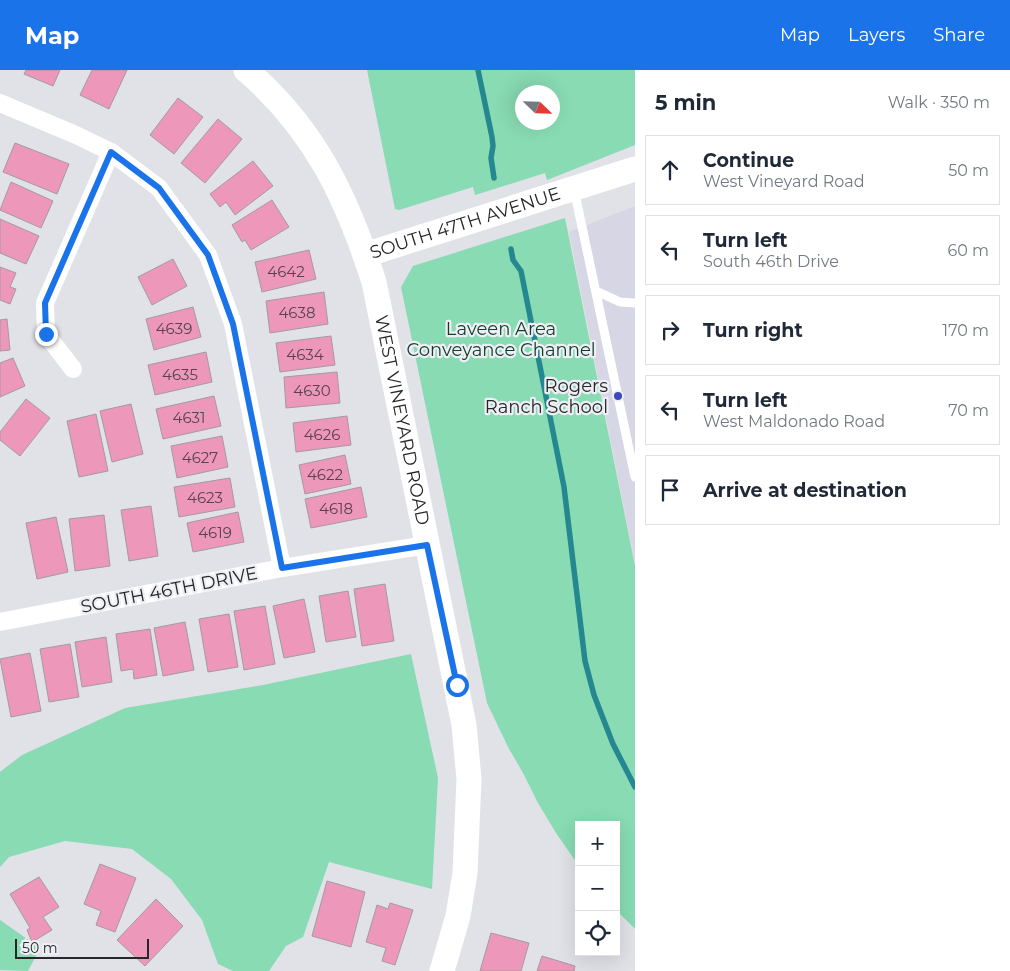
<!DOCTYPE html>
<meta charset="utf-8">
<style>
:root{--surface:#fff;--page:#f2f2f3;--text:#1f2937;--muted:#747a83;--line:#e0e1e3;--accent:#1a73e8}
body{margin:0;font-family:Montserrat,sans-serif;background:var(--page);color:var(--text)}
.controls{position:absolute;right:15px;bottom:15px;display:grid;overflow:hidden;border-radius:0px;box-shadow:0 5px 20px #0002}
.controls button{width:45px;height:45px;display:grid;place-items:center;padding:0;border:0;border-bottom:1px solid var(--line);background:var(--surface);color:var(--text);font:25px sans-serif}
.compass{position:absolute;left:515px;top:15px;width:45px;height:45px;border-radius:50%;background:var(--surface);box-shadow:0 5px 20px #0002;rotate:113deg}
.scale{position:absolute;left:15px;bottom:12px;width:134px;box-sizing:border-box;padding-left:5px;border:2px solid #272729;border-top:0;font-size:14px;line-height:18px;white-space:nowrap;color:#272729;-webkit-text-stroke:4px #eeeff5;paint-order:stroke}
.stop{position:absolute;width:15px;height:15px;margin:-11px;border:4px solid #1a73e8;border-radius:50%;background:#fff}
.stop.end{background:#1a73e8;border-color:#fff;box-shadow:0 1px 5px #0008}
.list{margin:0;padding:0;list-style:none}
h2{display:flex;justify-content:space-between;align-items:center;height:65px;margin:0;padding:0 20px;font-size:21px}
h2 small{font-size:16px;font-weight:400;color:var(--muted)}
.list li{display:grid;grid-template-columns:32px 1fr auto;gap:15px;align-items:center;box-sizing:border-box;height:70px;margin:0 10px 10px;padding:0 10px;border:1px solid var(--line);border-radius:0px}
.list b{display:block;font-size:19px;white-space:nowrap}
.list p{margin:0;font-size:16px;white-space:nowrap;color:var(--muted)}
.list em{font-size:16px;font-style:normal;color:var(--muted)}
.icon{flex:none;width:28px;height:28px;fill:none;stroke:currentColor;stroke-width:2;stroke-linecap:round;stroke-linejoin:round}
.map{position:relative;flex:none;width:635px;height:901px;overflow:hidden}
header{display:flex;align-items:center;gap:30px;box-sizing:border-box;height:70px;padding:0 25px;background:var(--accent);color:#fff}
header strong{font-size:24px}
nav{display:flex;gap:28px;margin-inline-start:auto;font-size:18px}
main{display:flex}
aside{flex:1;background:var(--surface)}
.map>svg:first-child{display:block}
.built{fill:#d6d6e4}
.green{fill:#88dbb3;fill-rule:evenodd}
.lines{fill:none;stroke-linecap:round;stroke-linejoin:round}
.stream{stroke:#258890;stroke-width:5.5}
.building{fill:#ed97bb;stroke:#a29b9e}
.lane{stroke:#fff;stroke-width:9}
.street{stroke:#fff;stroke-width:18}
.secondary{stroke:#fff;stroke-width:25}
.route{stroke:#1a73e8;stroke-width:6}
.poi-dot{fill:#3b49bc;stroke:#eeeff5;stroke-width:2}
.labels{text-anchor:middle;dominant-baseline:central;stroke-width:4.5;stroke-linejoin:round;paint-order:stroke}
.number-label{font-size:15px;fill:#58434e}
.street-label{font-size:18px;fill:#272729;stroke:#eeeff5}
.park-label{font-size:18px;fill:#113c2a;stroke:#eeeff5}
.poi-label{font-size:18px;fill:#272729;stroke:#eeeff5;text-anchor:end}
</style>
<header>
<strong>Map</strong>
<nav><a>Map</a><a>Layers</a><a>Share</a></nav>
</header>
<main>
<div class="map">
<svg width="635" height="901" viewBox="0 0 635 901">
<rect width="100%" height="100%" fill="#e1e1e8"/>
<polygon class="built" points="635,136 635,493 569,162"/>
<g class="green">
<path d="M367,0H635V75L547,110L545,103L475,125L473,117L399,140L395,139ZM522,22H552V52H522Z"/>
<polygon points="565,148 635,496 635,859 616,840 616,755 579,755 579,796 556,763 538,733 523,703 508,677 487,633 401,217 413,196"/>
<polygon points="411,584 438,708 432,819 329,792 303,867 286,876 269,901 233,901 218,894 202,850 171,809 132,779 65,771 9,787 0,797 0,702 22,685 125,638 263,615"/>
<polygon points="0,850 40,878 28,901 0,900"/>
</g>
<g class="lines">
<g class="stream">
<polyline points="478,0 492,67 493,76 491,88 494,108"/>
<polyline points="511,179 513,190 521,201 564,417 585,591 594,625 613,674 635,717"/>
</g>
</g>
<g class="building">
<polygon points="26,0 60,0 53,16 24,4"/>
<polygon points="92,0 127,0 109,39 80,25"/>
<polygon points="178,28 203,47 174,84 150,65"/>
<polygon points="218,49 242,69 205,113 181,93"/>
<polygon points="15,73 69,94 57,124 3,102"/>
<polygon points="253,91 273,116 235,145 226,132 220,137 210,124"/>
<polygon points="11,112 53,131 41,158 0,140"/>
<polygon points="272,130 289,157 251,180 245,170 242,172 232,155"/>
<polygon points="0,149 39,166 26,194 0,183"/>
<polygon points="309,180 316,209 262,222 255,192"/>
<polygon points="173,189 187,216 152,235 138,207"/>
<polygon points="0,197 16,203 10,217 16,219 10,234 0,230"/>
<polygon points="324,222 328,254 270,263 266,231"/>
<polygon points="193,237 201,267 154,280 146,249"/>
<polygon points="7,249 10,280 0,281 0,250"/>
<polygon points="331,266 335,295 280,302 276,273"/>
<polygon points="206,282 212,312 155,325 148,295"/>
<polygon points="13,288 25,316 0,327 0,293"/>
<polygon points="337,302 340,333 286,338 284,307"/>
<polygon points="214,326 221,356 163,369 156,339"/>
<polygon points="26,329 50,348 20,386 0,370 0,362"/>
<polygon points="131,334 143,384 112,392 100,341"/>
<polygon points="96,344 108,401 79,407 67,351"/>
<polygon points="347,346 351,375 296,382 293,353"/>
<polygon points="222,366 228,397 177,408 171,376"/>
<polygon points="345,385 351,414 305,424 299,395"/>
<polygon points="230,408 235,437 179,447 174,417"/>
<polygon points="361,417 367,447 311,458 305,429"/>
<polygon points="151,436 158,486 129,491 121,440"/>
<polygon points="238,442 244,472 193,482 187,453"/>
<polygon points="104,445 110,496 75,501 69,449"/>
<polygon points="56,447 68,502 37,509 26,453"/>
<polygon points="385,514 394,571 362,576 354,519"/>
<polygon points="348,521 356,567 326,572 319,526"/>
<polygon points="304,529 315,582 284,588 273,536"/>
<polygon points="265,536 275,594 244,600 234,541"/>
<polygon points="229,544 238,597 208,602 199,549"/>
<polygon points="185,552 194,600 163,606 154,558"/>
<polygon points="150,559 157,605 134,609 133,599 121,601 116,564"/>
<polygon points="106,567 112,612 82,617 75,572"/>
<polygon points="70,574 79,627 49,632 40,579"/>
<polygon points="30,583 41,641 11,647 0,589"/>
<polygon points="100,794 136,808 115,862 96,855 101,841 84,834"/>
<polygon points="39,807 59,837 43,847 52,860 32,872 27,860 30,858 10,824"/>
<polygon points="327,811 365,822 351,877 312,866"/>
<polygon points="156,829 183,856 145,896 117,870"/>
<polygon points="390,833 413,840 395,895 382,891 386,878 366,872 377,835 388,839"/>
<polygon points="491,863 529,873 521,901 480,901"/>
<polygon points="542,886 575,896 574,901 537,901"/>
</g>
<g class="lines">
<g class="lane">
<polyline points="574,119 635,407"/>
<polyline points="596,221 620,232 635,233"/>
</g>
<g class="street">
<polyline points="0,33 76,65 111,82 159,118 208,185 233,254 282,498"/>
<polyline points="73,299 46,264 45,233 111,82"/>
<polyline points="0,552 282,498 427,475"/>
</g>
<g class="secondary">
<path id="s1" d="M246,0C315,59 347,128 374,212L464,655L469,709L465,803L458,846L442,901"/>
<path id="s2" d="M365,185L635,99"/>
</g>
</g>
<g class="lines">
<polyline class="route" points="46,264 45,233 111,82 159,118 208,185 233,254 282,498 427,475 457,615"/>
</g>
<circle class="poi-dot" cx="618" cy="326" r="5"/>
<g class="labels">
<g class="number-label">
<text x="286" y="201">4642</text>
<text x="297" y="242">4638</text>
<text x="174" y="258">4639</text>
<text x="305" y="284">4634</text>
<text x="180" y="304">4635</text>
<text x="312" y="320">4630</text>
<text x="189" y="347">4631</text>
<text x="322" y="364">4626</text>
<text x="200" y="387">4627</text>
<text x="325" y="404">4622</text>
<text x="205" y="427">4623</text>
<text x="336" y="438">4618</text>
<text x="215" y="462">4619</text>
</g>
<g class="street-label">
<text stroke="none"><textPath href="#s2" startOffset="105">SOUTH 47TH AVENUE</textPath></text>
<text stroke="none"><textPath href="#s1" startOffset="392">WEST VINEYARD ROAD</textPath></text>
<text transform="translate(169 520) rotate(-11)">SOUTH 46TH DRIVE</text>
</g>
<g class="park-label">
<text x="501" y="259">Laveen Area<tspan x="501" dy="21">Conveyance Channel</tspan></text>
</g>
<g class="poi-label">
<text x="608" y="316">Rogers<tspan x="608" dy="21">Ranch School</tspan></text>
</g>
</g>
</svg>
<div class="controls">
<button>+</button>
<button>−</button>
<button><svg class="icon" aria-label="locate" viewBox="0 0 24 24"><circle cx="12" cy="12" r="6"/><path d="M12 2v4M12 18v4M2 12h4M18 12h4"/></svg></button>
</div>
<svg class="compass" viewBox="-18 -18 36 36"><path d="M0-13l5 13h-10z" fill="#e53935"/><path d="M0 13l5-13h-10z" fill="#747a83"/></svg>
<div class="scale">50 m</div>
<div class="stop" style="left:457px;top:615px"></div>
<div class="stop end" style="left:46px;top:264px"></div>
</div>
<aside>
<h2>5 min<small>Walk · 350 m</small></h2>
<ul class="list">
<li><svg class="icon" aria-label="ahead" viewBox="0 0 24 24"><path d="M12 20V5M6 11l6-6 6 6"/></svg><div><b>Continue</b><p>West Vineyard Road</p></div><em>50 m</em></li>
<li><svg class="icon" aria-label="left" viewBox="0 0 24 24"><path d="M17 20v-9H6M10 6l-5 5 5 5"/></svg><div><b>Turn left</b><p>South 46th Drive</p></div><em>60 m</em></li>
<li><svg class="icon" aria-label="right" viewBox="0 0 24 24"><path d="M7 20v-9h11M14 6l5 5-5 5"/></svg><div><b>Turn right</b></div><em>170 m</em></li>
<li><svg class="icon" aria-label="left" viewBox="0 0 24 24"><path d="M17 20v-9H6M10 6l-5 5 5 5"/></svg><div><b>Turn left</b><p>West Maldonado Road</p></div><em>70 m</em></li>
<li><svg class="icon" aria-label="arrive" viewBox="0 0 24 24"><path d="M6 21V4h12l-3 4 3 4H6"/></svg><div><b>Arrive at destination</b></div></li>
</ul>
</aside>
</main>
